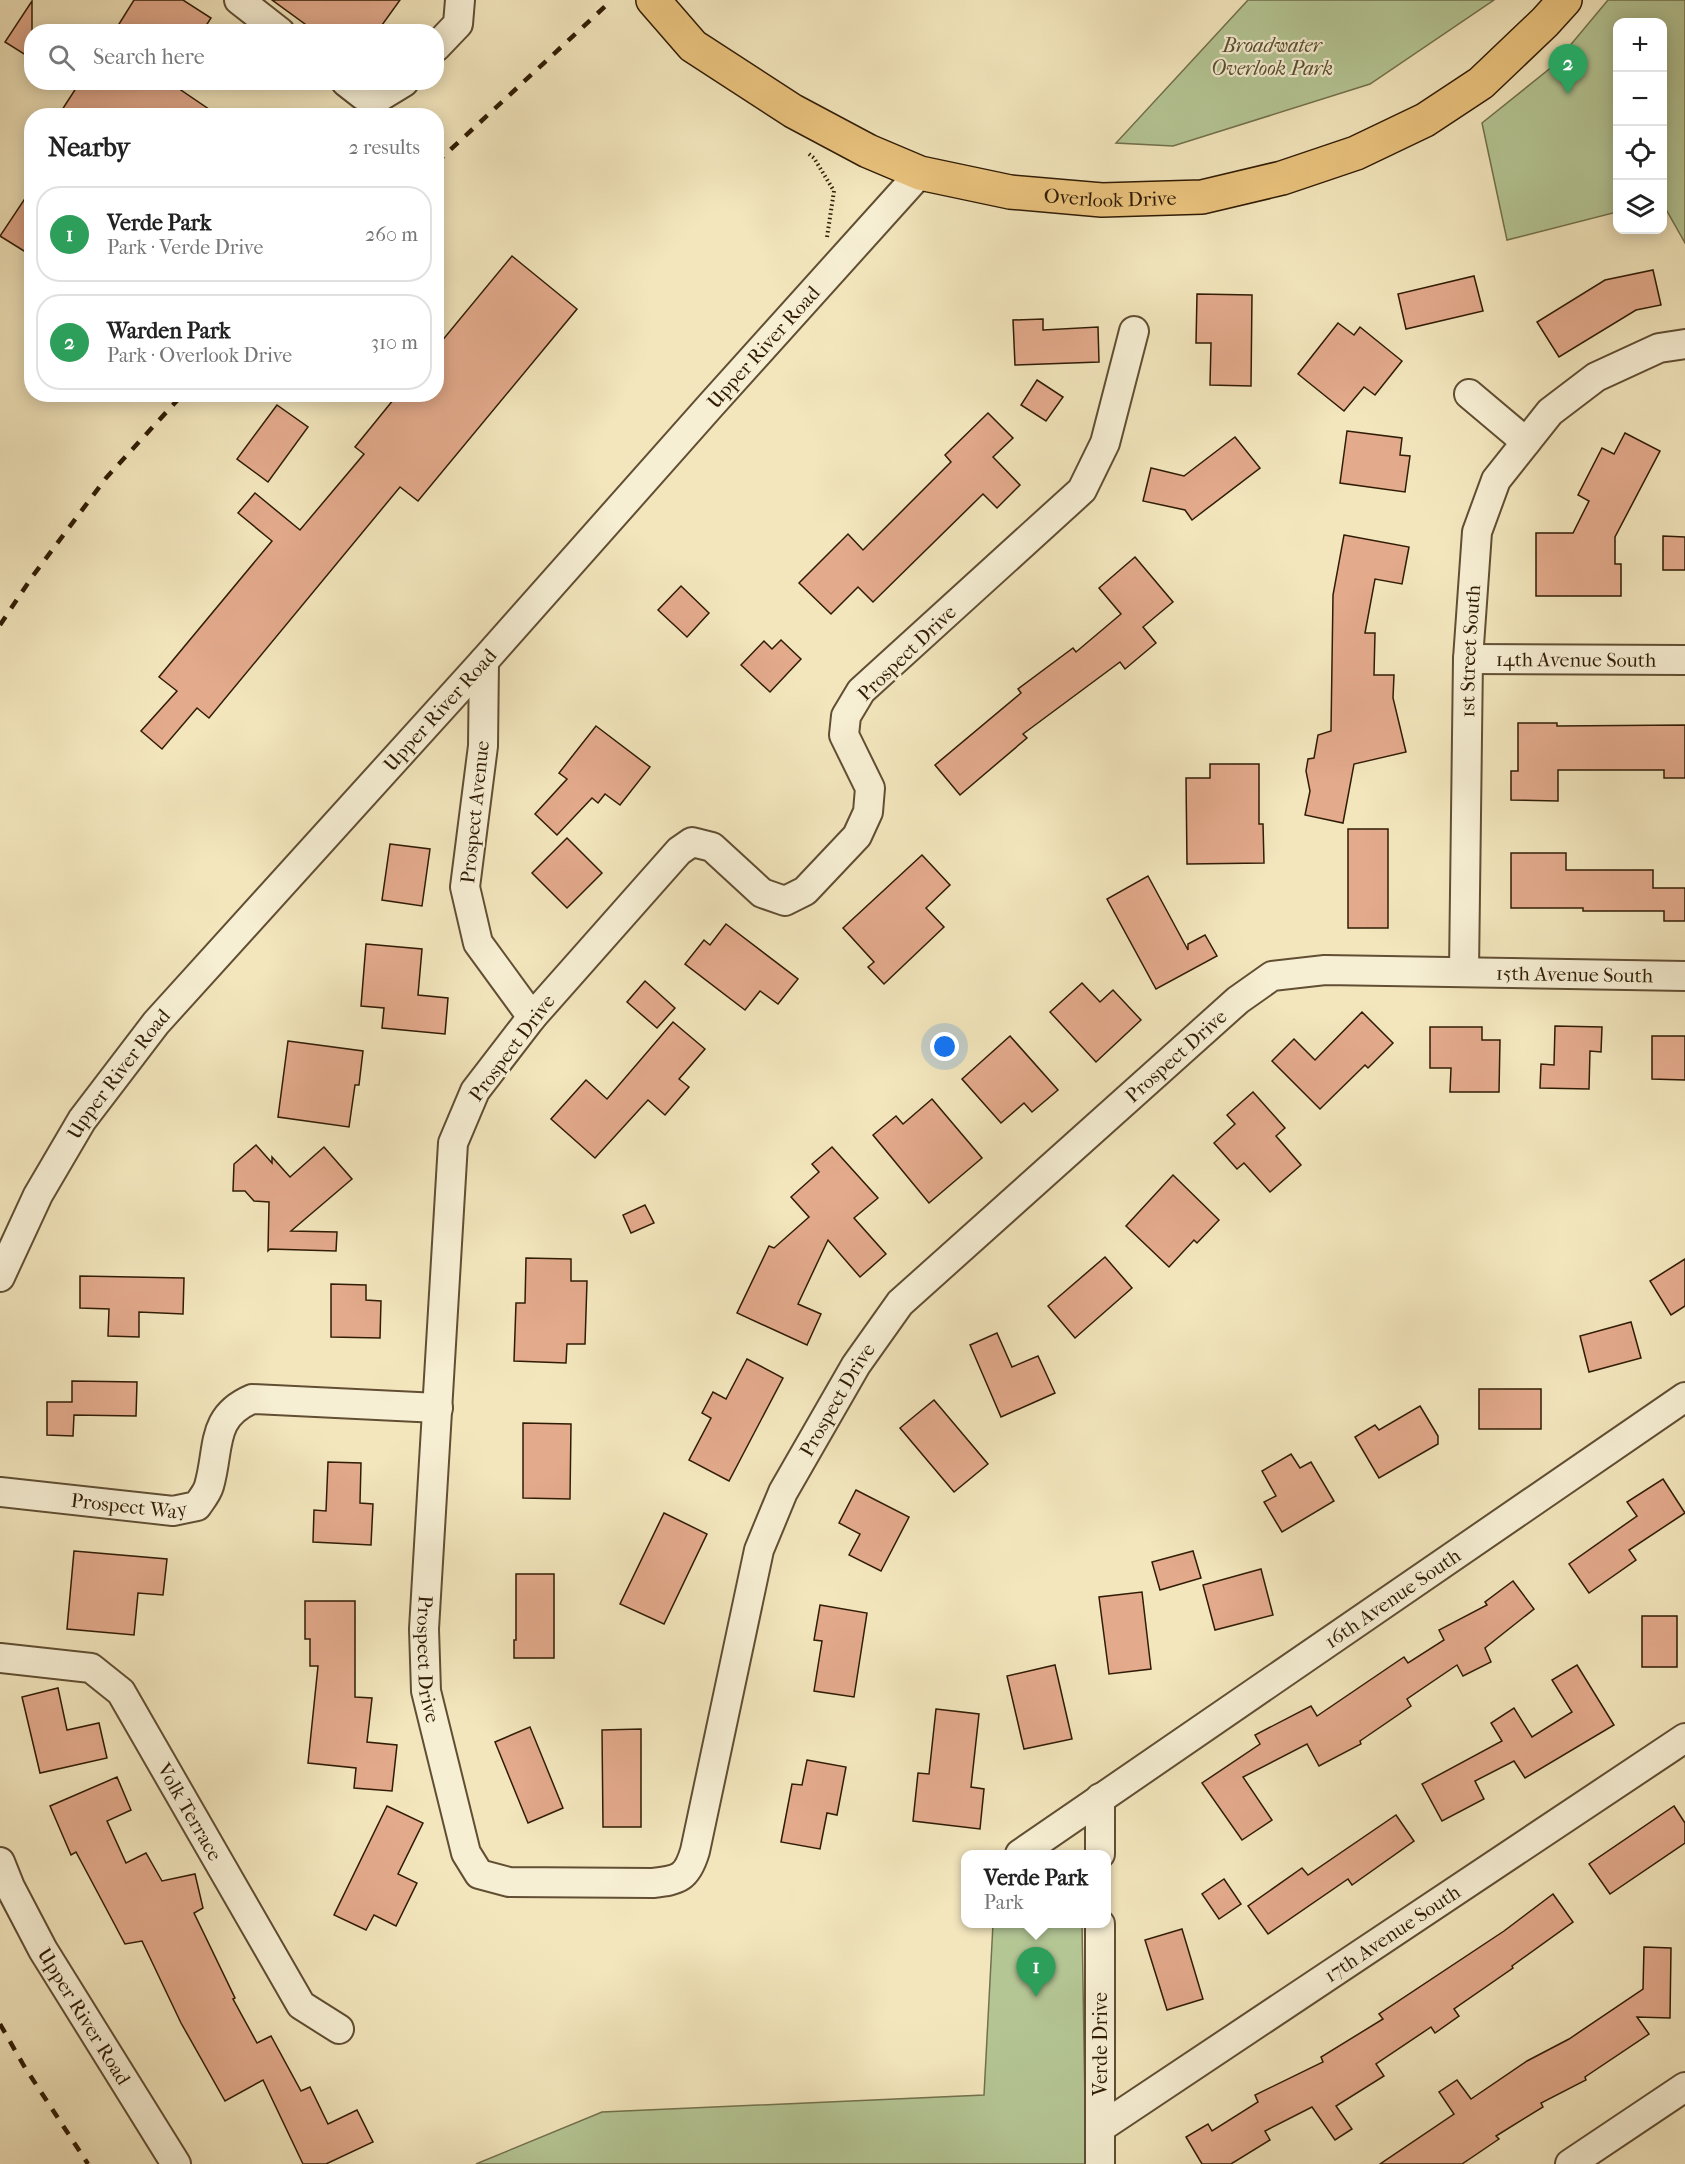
<!DOCTYPE html>
<meta charset="utf-8">
<style>
:root{--surface:#fff;--page:#f2f2f2;--text:#222;--muted:#767676;--line:#e0e0e0;--accent:#db2777}
body{margin:0;font-family:"IM FELL French Canon",serif;background:var(--page);color:var(--text)}
.controls{position:absolute;right:18px;top:18px;display:grid;overflow:hidden;border-radius:12px;box-shadow:0 3px 15px #0003}
.controls button{width:54px;height:54px;display:grid;place-items:center;padding:0;border:0;border-bottom:2px solid var(--line);background:var(--surface);color:var(--text);font:30px sans-serif}
.you{position:absolute;left:945px;top:1047px;width:21px;height:21px;margin:-15px;border:4px solid #fff;border-radius:50%;background:#1a73e8;box-shadow:0 0 0 9px #1a73e833}
.badge{display:grid;place-items:center;width:39px;height:39px;border-radius:50%;background:var(--accent);color:#fff;font-size:20px;font-weight:700}
.pin{position:absolute;translate:-50% -50px;filter:drop-shadow(0 2px 3px #0008)}
.pin::after{content:'';position:absolute;top:32px;width:21px;height:18px;background:inherit;clip-path:polygon(0 0,100% 0,50% 100%)}
.popup{position:absolute;left:961px;top:1850px;width:150px;height:78px;box-sizing:border-box;display:grid;place-content:center;border-radius:12px;background:var(--surface);filter:drop-shadow(0 2px 4px #0005);font-size:20px;white-space:nowrap;color:var(--muted)}
.popup b{font-size:22px;color:var(--text)}
.popup::after{content:'';position:absolute;left:50%;top:100%;margin-left:-12px;border:12px solid transparent;border-top-color:var(--surface)}
.list{margin:0;padding:0;list-style:none}
h2{display:flex;justify-content:space-between;align-items:center;height:78px;margin:0;padding:0 24px;font-size:26px}
h2 small{font-size:20px;font-weight:400;color:var(--muted)}
.list li{display:grid;grid-template-columns:39px 1fr auto;gap:18px;align-items:center;box-sizing:border-box;height:96px;margin:0 12px 12px;padding:0 12px;border:2px solid var(--line);border-radius:24px}
.list b{display:block;font-size:22px;white-space:nowrap}
.list p{margin:0;font-size:20px;white-space:nowrap;color:var(--muted)}
.list em{font-size:20px;font-style:normal;color:var(--muted)}
.icon{flex:none;width:33px;height:33px;fill:none;stroke:currentColor;stroke-width:2;stroke-linecap:round;stroke-linejoin:round}
.map{position:relative;flex:none;width:1685px;height:2164px;overflow:hidden}
.search{position:absolute;background:var(--surface);box-shadow:0 3px 15px #0003;left:24px;top:24px;width:420px;height:66px;display:flex;align-items:center;gap:15px;box-sizing:border-box;padding:0 21px;border-radius:24px;color:var(--muted);font-size:22px}
.panel{position:absolute;background:var(--surface);box-shadow:0 3px 15px #0003;left:24px;top:108px;width:420px;height:294px;border-radius:24px}
.map>svg:first-child{display:block}
.green{fill:#b5c695;stroke:#72714d;stroke-width:1.5}
.building{fill:#e3aa8c;stroke:#301c05;stroke-width:1.5}
.lines{fill:none;stroke-linecap:round;stroke-linejoin:round}
.minor-casing{stroke:#614e33;stroke-width:32}
.major-casing{stroke:#301c05;stroke-width:36}
.path{stroke:#301c05;stroke-width:4;stroke-dasharray:1.5 3;stroke-linecap:butt}
.minor{stroke:#f7efd4;stroke-width:28}
.major{stroke:#eac37e;stroke-width:33}
.rail{stroke:#301c05;stroke-width:4.5;stroke-dasharray:10 10;stroke-linecap:butt}
.labels{text-anchor:middle;dominant-baseline:central;stroke-width:4.5;stroke-linejoin:round;paint-order:stroke}
.park-label{font-size:20px;font-style:italic;fill:#584f30;stroke:#f7efd4}
.street-label{font-size:20px;fill:#301c05;stroke:#f7efd4}
</style>
<div class="map">
<svg width="1685" height="2164" viewBox="0 0 1685 2164">
<rect width="100%" height="100%" fill="#f3e6bd"/>
<filter id="stains"><feTurbulence type="fractalNoise" baseFrequency=".00333" numOctaves="4"/><feColorMatrix values="0 0 0 0 .2 0 0 0 0 .09 0 0 0 0 .02 0 0 0 .5 -.17"/></filter>
<radialGradient id="worn" r=".72"><stop offset=".6" stop-color="#630" stop-opacity="0"/><stop offset="1" stop-color="#630" stop-opacity=".3"/></radialGradient>
<g class="green">
<polygon points="1248,0 1494,0 1370,84 1173,146 1116,143"/>
<polygon points="1608,0 1685,0 1685,243 1663,204 1662,22 1618,22 1617,212 1507,240 1482,123 1553,66"/>
<polygon points="993,1924 1082,1924 1086,2164 476,2164 602,2112 984,2095"/>
</g>
<g class="building">
<polygon points="134,0 183,0 211,18 202,32 114,32"/>
<polygon points="272,0 400,0 377,32 316,32"/>
<polygon points="32,1 32,59 5,42"/>
<polygon points="80,82 169,82 219,116 58,116"/>
<polygon points="32,188 32,256 0,236"/>
<polygon points="512,256 577,309 418,501 400,487 209,718 197,708 162,749 141,731 177,691 159,677 272,541 238,513 255,493 300,530 364,454 355,447 398,394 436,394 436,348"/>
<polygon points="1653,270 1661,305 1636,310 1559,357 1537,322 1605,280"/>
<polygon points="1474,276 1483,311 1406,329 1398,294"/>
<polygon points="1197,294 1252,295 1251,386 1210,385 1211,343 1196,343"/>
<polygon points="1043,319 1043,330 1098,327 1099,362 1015,365 1013,320"/>
<polygon points="1338,323 1354,335 1360,327 1402,361 1375,395 1364,387 1344,411 1298,374"/>
<polygon points="1037,380 1063,397 1046,421 1021,405"/>
<polygon points="277,405 308,427 268,482 237,459"/>
<polygon points="988,413 1013,438 993,457 1020,485 997,508 983,494 873,602 858,587 831,614 799,583 848,534 863,550 951,462 945,455"/>
<polygon points="1347,431 1402,438 1400,455 1410,456 1405,492 1340,483"/>
<polygon points="1625,433 1660,451 1615,537 1615,564 1621,564 1621,596 1536,596 1536,533 1573,533 1589,501 1578,495 1602,448 1614,454"/>
<polygon points="1235,437 1260,468 1192,520 1185,510 1143,501 1151,468 1184,476"/>
<polygon points="1344,535 1409,547 1402,584 1375,579 1365,633 1375,633 1374,675 1394,675 1393,698 1406,752 1354,764 1343,823 1305,815 1310,791 1306,771 1308,759 1314,758 1318,735 1331,731 1333,595"/>
<polygon points="1663,536 1685,537 1685,570 1663,570"/>
<polygon points="1135,557 1173,602 1143,627 1156,643 1125,669 1120,662 1023,734 1027,738 960,795 935,765 1021,693 1018,689 1073,648 1076,652 1121,614 1099,588"/>
<polygon points="681,586 709,613 687,637 658,610"/>
<polygon points="781,640 801,659 770,692 741,665 764,641 772,649"/>
<polygon points="1518,723 1557,723 1557,726 1685,725 1685,778 1664,778 1664,770 1558,770 1558,801 1511,800 1511,771 1518,771"/>
<polygon points="596,726 650,767 620,805 605,794 598,803 592,798 557,835 535,814 567,779 559,773"/>
<polygon points="1210,764 1259,764 1259,824 1263,824 1264,863 1187,864 1186,778 1210,778"/>
<rect x="1348" y="829" width="40" height="99"/>
<polygon points="567,838 602,873 567,908 532,873"/>
<polygon points="390,844 430,849 422,906 382,900"/>
<polygon points="1511,853 1566,853 1566,870 1653,870 1653,888 1685,888 1685,921 1664,921 1664,911 1583,911 1583,908 1511,908"/>
<polygon points="922,855 950,885 926,908 944,927 884,984 868,967 874,962 843,928"/>
<polygon points="1148,876 1188,950 1188,944 1205,935 1217,956 1156,989 1107,899"/>
<polygon points="726,924 798,979 778,1004 760,991 745,1010 685,964 704,940 710,945"/>
<polygon points="366,944 422,949 418,995 448,998 445,1034 382,1028 384,1008 361,1006"/>
<polygon points="645,981 675,1008 657,1028 627,1002"/>
<polygon points="1082,983 1100,1002 1113,990 1141,1020 1096,1062 1050,1012"/>
<polygon points="1362,1012 1393,1043 1368,1068 1365,1065 1320,1109 1272,1061 1294,1039 1315,1060"/>
<polygon points="673,1022 705,1049 679,1079 689,1087 665,1115 648,1100 595,1158 551,1119 586,1080 607,1099"/>
<polygon points="1555,1026 1602,1027 1601,1052 1590,1051 1589,1089 1540,1088 1541,1064 1554,1065"/>
<polygon points="1430,1027 1482,1027 1482,1040 1500,1040 1499,1092 1450,1092 1451,1068 1430,1068"/>
<polygon points="1010,1036 1058,1090 1032,1112 1024,1103 1001,1123 962,1079"/>
<polygon points="1652,1036 1685,1036 1685,1080 1652,1079"/>
<polygon points="288,1041 363,1051 359,1085 355,1085 349,1127 278,1117"/>
<polygon points="1253,1092 1285,1128 1276,1136 1301,1165 1270,1192 1244,1163 1237,1169 1214,1143 1235,1124 1227,1115"/>
<polygon points="932,1099 982,1158 929,1203 873,1135 896,1116 903,1124"/>
<polygon points="256,1145 272,1163 272,1157 290,1177 324,1147 352,1179 291,1231 337,1232 336,1251 270,1249 268,1251 269,1202 254,1201 245,1191 233,1191 234,1164"/>
<polygon points="832,1147 878,1198 854,1218 886,1254 860,1277 828,1240 798,1304 821,1314 807,1345 737,1313 769,1246 774,1248 809,1217 791,1197 819,1172 812,1164"/>
<polygon points="1173,1175 1219,1220 1197,1243 1194,1240 1169,1267 1126,1226"/>
<polygon points="645,1205 654,1223 631,1233 623,1215"/>
<polygon points="1105,1257 1132,1288 1075,1338 1048,1306"/>
<polygon points="526,1258 571,1259 571,1281 587,1281 585,1344 567,1344 566,1363 514,1361 516,1303 525,1303"/>
<polygon points="1685,1259 1685,1306 1671,1315 1650,1281"/>
<polygon points="80,1276 184,1278 183,1314 139,1312 139,1337 108,1336 109,1309 80,1308"/>
<polygon points="331,1284 366,1285 366,1300 381,1301 380,1338 331,1337"/>
<polygon points="1631,1322 1641,1358 1589,1372 1580,1336"/>
<polygon points="997,1333 1012,1367 1038,1356 1055,1393 1001,1417 970,1345"/>
<polygon points="747,1359 783,1378 729,1481 689,1460 711,1418 702,1413 713,1392 726,1399"/>
<polygon points="72,1381 137,1382 136,1416 74,1415 73,1436 47,1435 47,1402 72,1402"/>
<rect x="1479" y="1389" width="62" height="40"/>
<polygon points="934,1400 988,1464 954,1492 900,1428"/>
<polygon points="1420,1406 1438,1436 1438,1444 1379,1478 1355,1437 1375,1425 1379,1430"/>
<polygon points="523,1423 571,1424 570,1499 523,1498"/>
<polygon points="1291,1454 1300,1468 1311,1462 1334,1501 1282,1532 1264,1502 1276,1496 1262,1471"/>
<polygon points="328,1462 361,1463 360,1503 373,1504 371,1545 313,1542 314,1510 326,1511"/>
<polygon points="1663,1479 1685,1513 1629,1550 1636,1560 1589,1593 1569,1564 1637,1516 1627,1502"/>
<polygon points="856,1490 909,1517 881,1571 849,1555 860,1534 839,1523"/>
<polygon points="664,1513 707,1534 664,1624 620,1604"/>
<polygon points="74,1551 167,1559 163,1595 138,1593 134,1635 67,1629"/>
<polygon points="1193,1551 1201,1578 1160,1590 1152,1562"/>
<polygon points="1261,1569 1273,1615 1215,1630 1203,1585"/>
<polygon points="516,1574 554,1574 554,1658 514,1658 514,1640 516,1640"/>
<polygon points="1513,1581 1534,1609 1485,1648 1491,1662 1463,1676 1457,1665 1407,1699 1411,1706 1360,1741 1361,1744 1319,1766 1307,1744 1243,1777 1272,1820 1242,1840 1202,1783 1260,1744 1255,1735 1311,1706 1317,1716 1404,1657 1408,1663 1444,1640 1439,1630 1487,1605 1485,1602"/>
<polygon points="1142,1592 1151,1669 1109,1674 1099,1597"/>
<polygon points="305,1601 355,1601 355,1697 372,1698 367,1742 397,1745 392,1791 354,1788 356,1768 308,1763 318,1666 310,1666 310,1639 305,1639"/>
<polygon points="820,1605 867,1613 854,1697 814,1691 822,1641 814,1640"/>
<rect x="1642" y="1616" width="35" height="51"/>
<polygon points="1055,1665 1072,1739 1024,1749 1007,1676"/>
<polygon points="1577,1665 1614,1725 1525,1778 1514,1761 1475,1781 1484,1799 1442,1821 1422,1784 1502,1741 1491,1723 1514,1708 1532,1737 1572,1712 1552,1680"/>
<polygon points="58,1688 67,1730 99,1723 107,1758 40,1773 22,1697"/>
<polygon points="936,1709 979,1714 971,1787 984,1789 980,1829 913,1821 918,1773 929,1774"/>
<polygon points="530,1727 563,1808 528,1823 495,1742"/>
<polygon points="641,1729 641,1827 603,1827 602,1730"/>
<polygon points="807,1760 846,1767 837,1815 827,1813 820,1849 781,1842 792,1784 802,1785"/>
<polygon points="117,1777 131,1810 107,1821 126,1863 146,1853 162,1881 195,1874 203,1908 194,1913 235,1998 233,1999 257,2043 271,2036 301,2091 310,2087 328,2124 357,2110 373,2142 326,2164 303,2164 263,2080 225,2101 181,2023 142,1941 125,1944 76,1852 71,1855 50,1806"/>
<polygon points="387,1806 423,1823 398,1874 417,1883 396,1926 374,1915 366,1930 334,1915"/>
<polygon points="1674,1806 1685,1823 1685,1843 1610,1894 1589,1864"/>
<polygon points="1396,1815 1414,1841 1352,1885 1348,1879 1268,1934 1248,1906 1302,1868 1308,1875"/>
<polygon points="1224,1879 1241,1904 1219,1919 1202,1894"/>
<polygon points="1553,1894 1573,1922 1512,1966 1513,1968 1454,2009 1459,2016 1435,2033 1431,2027 1376,2064 1384,2076 1336,2106 1352,2129 1335,2140 1312,2107 1265,2131 1270,2140 1231,2164 1202,2164 1186,2137 1208,2124 1212,2131 1258,2102 1255,2095 1323,2062 1321,2057 1383,2019 1379,2014 1504,1931"/>
<polygon points="1182,1929 1203,1999 1167,2010 1145,1940"/>
<polygon points="1644,1947 1671,1948 1670,2018 1637,2017 1649,2034 1585,2077 1586,2080 1541,2103 1543,2107 1496,2136 1499,2139 1462,2164 1380,2164 1454,2114 1439,2092 1457,2080 1471,2099 1527,2061 1569,2039 1643,1989"/>
</g>
<g class="lines">
<defs>
<g id="minor">
<polyline points="239,0 280,32"/>
<polyline points="436,47 458,24 460,0"/>
<polyline points="346,82 364,96 381,96 404,82"/>
<path id="s1" d="M1134,331L1105,443L1082,490L861,691L846,716L844,735L870,788L868,812L857,836L805,891L785,901L762,893L712,847L692,842L679,851L532,1017L475,1091L453,1143L424,1629L426,1691L466,1853L479,1874L509,1882L653,1883C679,1880 687,1878 695,1851L759,1550L783,1492L856,1365L900,1303L1238,1000L1272,976L1325,970L1685,976"/>
<polyline points="1469,394 1526,442"/>
<path id="s2" d="M1468,659L1685,660"/>
<polyline points="484,661 483,746 465,887 478,943 532,1017"/>
<path id="s3" d="M1464,971L1468,659L1477,532L1496,480L1550,412L1596,377L1659,348L1685,344"/>
<path id="s4" d="M0,1277L38,1195L82,1120L156,1023L484,661L711,405L920,173"/>
<path id="s5" d="M0,1492L173,1511L197,1506C201,1500 207,1493 209,1486C220,1448 210,1417 252,1399L438,1408"/>
<path id="s6" d="M0,1658L91,1668L121,1692L301,2005L339,2029"/>
<polyline points="1100,1798 1100,1854"/>
<path id="s7" d="M1020,1854L1685,1397"/>
<path id="s8" d="M0,1862L10,1887L43,1950L176,2164"/>
<path id="s9" d="M1100,2128L1685,1738"/>
<polyline points="1100,2164 1100,1924"/>
<polyline points="1570,2164 1685,2087"/>
</g>
<g id="major">
<path id="s10" d="M653,0L693,46L793,111L868,151L920,173L1010,192L1102,200L1202,197L1282,178L1356,153L1425,120L1481,83L1545,22L1565,0"/>
</g>
</defs>
<use href="#minor" class="minor-casing"/>
<use href="#major" class="major-casing"/>
<polyline class="path" points="809,154 814,158 834,191 827,237"/>
<use href="#minor" class="minor"/>
<use href="#major" class="major"/>
<g class="rail">
<polyline points="436,163 612,0"/>
<polyline points="0,625 32,577 106,478 183,394"/>
<polyline points="0,2024 24,2066 88,2164"/>
</g>
</g>
<g class="labels">
<g class="park-label">
<text x="1272" y="45">Broadwater<tspan x="1272" dy="23">Overlook Park</tspan></text>
</g>
<g class="street-label">
<text stroke="none"><textPath href="#s10" startOffset="514">Overlook Drive</textPath></text>
<text stroke="none"><textPath href="#s4" startOffset="1208">Upper River Road</textPath></text>
<text stroke="none"><textPath href="#s3" startOffset="320">1st Street South</textPath></text>
<text transform="translate(907 653) rotate(-44)">Prospect Drive</text>
<text stroke="none"><textPath href="#s2" startOffset="108">14th Avenue South</textPath></text>
<text stroke="none"><textPath href="#s4" startOffset="722">Upper River Road</textPath></text>
<text transform="translate(475 812) rotate(-84)">Prospect Avenue</text>
<text stroke="none"><textPath href="#s1" startOffset="3588">15th Avenue South</textPath></text>
<text transform="translate(512 1048) rotate(-53)">Prospect Drive</text>
<text stroke="none"><textPath href="#s1" startOffset="3160">Prospect Drive</textPath></text>
<text stroke="none"><textPath href="#s4" startOffset="236">Upper River Road</textPath></text>
<text stroke="none"><textPath href="#s1" startOffset="2674">Prospect Drive</textPath></text>
<text stroke="none"><textPath href="#s5" startOffset="130">Prospect Way</textPath></text>
<text stroke="none"><textPath href="#s7" startOffset="452">16th Avenue South</textPath></text>
<text stroke="none"><textPath href="#s1" startOffset="1740">Prospect Drive</textPath></text>
<text stroke="none"><textPath href="#s6" startOffset="268">Volk Terrace</textPath></text>
<text stroke="none"><textPath href="#s9" startOffset="351">17th Avenue South</textPath></text>
<text stroke="none"><textPath href="#s8" startOffset="176">Upper River Road</textPath></text>
<text transform="translate(1100 2044) rotate(-90)">Verde Drive</text>
</g>
</g>
<rect width="100%" height="100%" filter="url(#stains)"/>
<rect width="100%" height="100%" fill="url(#worn)"/>
</svg>
<div class="controls">
<button>+</button>
<button>−</button>
<button><svg class="icon" aria-label="locate" viewBox="0 0 24 24"><circle cx="12" cy="12" r="6"/><path d="M12 2v4M12 18v4M2 12h4M18 12h4"/></svg></button>
<button><svg class="icon" aria-label="layers" viewBox="0 0 24 24"><path d="M12 4l9 5-9 5-9-5zM3 14l9 5 9-5"/></svg></button>
</div>
<div class="you"></div>
<div class="pin badge" style="left:1036px;top:1997px;background:#2e9e5b">1</div>
<div class="popup"><b>Verde Park</b>Park</div>
<div class="pin badge" style="left:1568px;top:94px;background:#2e9e5b">2</div>
<div class="search"><svg class="icon" aria-label="search" viewBox="0 0 24 24"><circle cx="10" cy="10" r="6"/><path d="M15 15l6 6"/></svg>Search here</div>
<section class="panel">
<h2>Nearby<small>2 results</small></h2>
<ul class="list">
<li><span class="badge" style="background:#2e9e5b">1</span><div><b>Verde Park</b><p>Park · Verde Drive</p></div><em>260 m</em></li>
<li><span class="badge" style="background:#2e9e5b">2</span><div><b>Warden Park</b><p>Park · Overlook Drive</p></div><em>310 m</em></li>
</ul>
</section>
</div>
